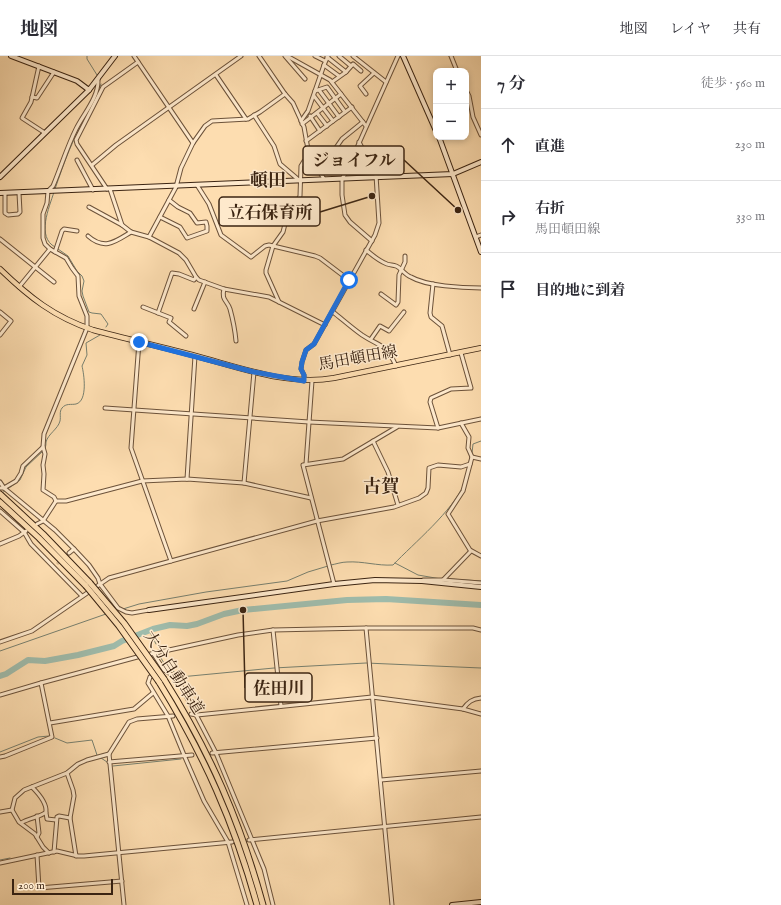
<!DOCTYPE html>
<html lang="ja">
<meta charset="utf-8">
<style>
:root{--surface:#fff;--page:#f7f7f7;--text:#2b2b33;--muted:#7c7c81;--line:#e1e1e2}
body{margin:0;font-family:"IM FELL English","Noto Serif JP",serif;background:var(--page);color:var(--text)}
.controls{position:absolute;right:12px;top:12px;display:grid;overflow:hidden;border-radius:8px;box-shadow:0 2px 6px #0003}
.controls button{width:36px;height:36px;display:grid;place-items:center;padding:0;border:0;border-bottom:1px solid var(--line);background:var(--surface);color:var(--text);font:20px sans-serif}
.scale{position:absolute;left:12px;bottom:10px;width:101px;box-sizing:border-box;padding-left:4px;border:2px solid #3b2412;border-top:0;font-size:11px;line-height:14px;white-space:nowrap;color:#3b2412;-webkit-text-stroke:3px #fee9cc;paint-order:stroke}
.stop{position:absolute;width:12px;height:12px;margin:-9px;border:3px solid #1a73e8;border-radius:50%;background:#fff}
.stop.end{background:#1a73e8;border-color:#fff;box-shadow:0 1px 4px #0008}
.list{margin:0;padding:0;list-style:none}
h2{display:flex;justify-content:space-between;align-items:center;height:52px;margin:0;padding:0 16px;font-size:17px}
h2 small{font-size:13px;font-weight:400;color:var(--muted)}
.list li{display:grid;grid-template-columns:26px 1fr auto;gap:12px;align-items:center;box-sizing:border-box;height:72px;padding:0 16px;border-top:1px solid var(--line)}
.list b{display:block;font-size:15px;white-space:nowrap}
.list p{margin:0;font-size:13px;white-space:nowrap;color:var(--muted)}
.list em{font-size:13px;font-style:normal;color:var(--muted)}
.icon{flex:none;width:22px;height:22px;fill:none;stroke:currentColor;stroke-width:2;stroke-linecap:round;stroke-linejoin:round}
.map{position:relative;flex:none;width:481px;height:849px;overflow:hidden}
header{display:flex;align-items:center;gap:24px;box-sizing:border-box;height:56px;padding:0 20px;background:var(--surface);border-bottom:1px solid var(--line)}
header strong{font-size:19px}
nav{display:flex;gap:22px;margin-inline-start:auto;font-size:14px}
main{display:flex}
aside{flex:1;background:var(--surface)}
.map>svg:first-child{display:block}
.lines{fill:none;stroke-linecap:round;stroke-linejoin:round}
.stream{stroke:#777f6e;stroke-width:1}
.river{stroke:#9fbcac;stroke-width:6}
.street-tunnel{stroke:#d6b890;stroke-width:3;stroke-dasharray:3 1.5;stroke-linecap:butt}
.street-casing{stroke:#6c523a;stroke-width:5}
.secondary-casing{stroke:#3b2412;stroke-width:6}
.primary-casing{stroke:#3b2412;stroke-width:6}
.highway-casing{stroke:#3b2412;stroke-width:7}
.street{stroke:#fee9cc;stroke-width:3}
.secondary{stroke:#fee9cc;stroke-width:4}
.primary{stroke:#fdddb0;stroke-width:4.5}
.highway{stroke:#fdddb0;stroke-width:5}
.highway-bridge-casing{stroke:#3b2412;stroke-width:7;stroke-linecap:butt}
.highway-bridge{stroke:#fdddb0;stroke-width:5}
.route{stroke:#1a73e8;stroke-width:5}
.labels{text-anchor:middle;dominant-baseline:central;stroke-width:3;stroke-linejoin:round;paint-order:stroke}
.street-label{font-size:16px;fill:#3b2412;stroke:#fee9cc}
.quarter-label{font-size:18px;font-weight:bold;fill:#3b2412;stroke:#fee9cc}
.leader{fill:none;stroke:#3b2412;stroke-width:1.5}
.callout-dot{fill:#3b2412;stroke:#fee9cc;stroke-width:1.5}
.callout{fill:#fee9cc;stroke:#3b2412;stroke-width:1.5}
.callout-label{font-size:17px;text-anchor:middle;font-weight:bold;fill:#3b2412}
</style>
<header>
<strong>地図</strong>
<nav><a>地図</a><a>レイヤ</a><a>共有</a></nav>
</header>
<main>
<div class="map">
<svg width="481" height="849" viewBox="0 0 481 849">
<rect width="100%" height="100%" fill="#fdddb0"/>
<filter id="stains"><feTurbulence type="fractalNoise" baseFrequency=".005" numOctaves="4"/><feColorMatrix values="0 0 0 0 .2 0 0 0 0 .09 0 0 0 0 .02 0 0 0 .5 -.17"/></filter>
<radialGradient id="worn" r=".72"><stop offset=".6" stop-color="#630" stop-opacity="0"/><stop offset="1" stop-color="#630" stop-opacity=".3"/></radialGradient>
<g class="lines">
<g class="stream">
<polyline points="87,0 87,3 97,19"/>
<polyline points="449,0 455,14"/>
<polyline points="97,38 101,28"/>
<path d="M55,133C64,107 73,81 88,57"/>
<path d="M54,136C49,152 36,181 55,191"/>
<polyline points="58,193 68,200 77,215 82,220 84,225 82,235 83,240 89,256 92,257 101,258 108,268 106,271"/>
<path d="M45,392C46,390 46,388 46,386C48,378 58,373 60,365C61,360 59,356 62,352C66,347 71,349 76,348C88,345 84,318 82,310L87,299L86,287L100,279"/>
<polyline points="472,397 473,388 481,385"/>
<polyline points="469,407 470,401"/>
<polyline points="2,437 20,424 26,411 43,395"/>
<polyline points="395,507 418,519 441,523"/>
<path d="M331,509C336,508 342,506 347,506C363,505 377,510 393,509C414,487 453,455 464,428"/>
<polyline points="450,523 481,525"/>
<polyline points="123,553 139,548 206,536 287,525 308,516 328,510"/>
<polyline points="149,574 156,588"/>
<polyline points="0,595 106,558"/>
<polyline points="159,599 164,607 180,621 274,612 366,607 481,612"/>
<polyline points="55,682 67,687 92,684 97,699"/>
<polyline points="0,696 38,681 49,680"/>
<polyline points="101,702 107,706"/>
<polyline points="113,710 181,703"/>
<polyline points="0,804 10,802"/>
</g>
<polyline class="river" points="0,620 6,618 28,604 45,605 78,599 114,590 122,585 153,573 170,569 187,570 197,568 224,558 243,554 347,544 386,543 481,549"/>
<g class="street-tunnel">
<polyline points="57,508 69,497"/>
<polyline points="232,786 249,784"/>
</g>
<defs>
<g id="street">
<polyline points="134,0 193,87"/>
<polyline points="259,0 285,38 293,47 304,71 309,99 324,123"/>
<polyline points="285,0 305,23"/>
<polyline points="287,0 330,24 366,70"/>
<polyline points="315,0 325,5"/>
<polyline points="339,0 351,10"/>
<polyline points="353,0 386,26"/>
<polyline points="451,0 457,15"/>
<polyline points="327,1 346,16"/>
<polyline points="324,9 339,20"/>
<polyline points="39,10 31,46 22,62 45,77"/>
<polyline points="216,19 246,63"/>
<path d="M98,23C99,41 84,57 76,73C67,91 61,111 53,130L48,135L47,147L43,158V182L45,188L50,193L66,202L72,212L78,220L79,240L87,260V272L44,378L43,391L45,398L43,409L44,418L43,434L54,441L56,445H66L142,425L187,423L244,427L311,442"/>
<polyline points="332,26 346,16 353,8 361,15"/>
<polyline points="319,34 339,61"/>
<polyline points="466,34 469,40 473,61 481,79"/>
<polyline points="315,35 327,31 345,56"/>
<polyline points="366,38 360,30 374,17"/>
<polyline points="314,40 333,65"/>
<polyline points="32,41 37,42 54,16"/>
<polyline points="317,57 327,70"/>
<polyline points="254,59 274,90 280,108 300,125"/>
<polyline points="310,60 320,75"/>
<polyline points="301,65 308,55 324,9 328,0"/>
<polyline points="302,68 341,38"/>
<polyline points="306,85 352,51"/>
<polyline points="77,104 93,134"/>
<polyline points="92,109 116,89 241,0"/>
<polyline points="316,110 333,96 342,83 363,66"/>
<polyline points="197,129 209,148 221,179 251,201 265,190 269,189 315,200 320,202 349,224"/>
<polyline points="107,133 77,88 76,84 103,31 138,6"/>
<polyline points="110,133 122,169 131,176 149,181 179,197 186,204 196,221 199,224 224,233 269,241 325,269"/>
<polyline points="5,138 5,157 8,159 18,158 20,156 19,137"/>
<polyline points="89,151 122,169"/>
<polyline points="160,161 180,171 187,182 207,175 207,170 206,166 197,167 190,157 178,151 169,144"/>
<path d="M88,180C105,195 116,185 131,176"/>
<polyline points="149,181 176,131 181,112 193,87 205,70 212,65 248,63 260,56 285,38"/>
<polyline points="476,181 481,179"/>
<polyline points="0,183 54,226"/>
<polyline points="372,185 350,166 345,159 342,139 342,123 347,114 398,0"/>
<path d="M366,194C373,200 379,205 387,208C390,209 393,209 396,210C401,212 405,219 411,221C426,230 463,232 481,232"/>
<polyline points="55,196 62,175 64,173 77,175"/>
<polyline points="433,228 430,257 431,261 442,270 450,299"/>
<polyline points="19,231 50,193"/>
<path d="M224,233C221,244 227,244 230,253C233,264 235,274 236,285"/>
<polyline points="381,238 396,249 398,246 399,219 405,206 405,200"/>
<polyline points="279,246 266,217 266,214 273,190 283,176 286,164 300,140 301,110 304,105 308,103 309,99"/>
<polyline points="143,251 171,262 169,266 186,280"/>
<polyline points="194,253 205,226"/>
<polyline points="0,256 11,265 0,279"/>
<path d="M333,256C342,263 352,272 362,279C380,291 386,287 396,310"/>
<polyline points="158,257 172,217 179,218 194,224 196,221"/>
<polyline points="371,283 380,270 389,275 404,256"/>
<polyline points="139,286 131,392 171,505"/>
<polyline points="304,325 304,319 301,313 302,306 306,294 314,288 375,179 379,167 376,119 359,86"/>
<polyline points="105,352 309,366 438,372 481,363"/>
<polyline points="461,367 469,381 468,392 472,401 463,435 448,458 470,494 481,500"/>
<polyline points="438,372 430,346 431,342 451,333 471,332 461,297"/>
<polyline points="373,385 388,416 398,449"/>
<polyline points="472,401 481,403"/>
<polyline points="306,408 312,325"/>
<polyline points="187,423 195,300"/>
<polyline points="0,426 4,432 55,474 74,493 89,509 98,522 100,528 118,552 126,556 132,557 149,554"/>
<polyline points="244,427 254,316"/>
<polyline points="1,432 4,432 16,425 21,417 23,410 43,391"/>
<polyline points="0,455 24,476 31,488 82,540"/>
<polyline points="37,468 43,465 56,445"/>
<polyline points="0,488 19,480 26,475"/>
<polyline points="69,497 74,493"/>
<polyline points="423,524 443,524 481,527"/>
<polyline points="443,524 471,495"/>
<polyline points="334,528 303,409 343,403 397,371"/>
<polyline points="366,572 392,849"/>
<polyline points="273,574 281,650"/>
<polyline points="0,586 32,575 109,522 317,465 394,451 419,442 426,437 428,432 429,412 438,409 461,411 470,408"/>
<polyline points="153,597 164,614 172,619 181,630 216,697 264,813 273,849"/>
<polyline points="146,599 238,579 273,574 366,572 473,572 481,574"/>
<polyline points="160,615 150,621 148,627 168,660 184,699 204,745 228,786 247,849"/>
<polyline points="0,639 41,627 141,600"/>
<path d="M463,653C468,646 472,643 481,642"/>
<polyline points="191,658 197,659 372,641 463,653 481,658"/>
<polyline points="50,667 134,653 153,637"/>
<polyline points="212,697 377,682"/>
<polyline points="0,701 5,700 52,681 41,627"/>
<polyline points="109,706 192,699"/>
<polyline points="67,717 73,734 74,740 70,762 76,800"/>
<polyline points="381,724 481,715"/>
<polyline points="0,756 12,754"/>
<polyline points="46,757 47,763 56,764"/>
<path d="M21,767C29,762 41,761 46,756C47,747 38,737 32,731"/>
<polyline points="37,781 39,777 37,760"/>
<polyline points="249,784 481,761"/>
<polyline points="54,796 57,761 59,760 70,762"/>
<polyline points="49,797 43,791 35,778 19,766 12,754 15,742 24,734 67,717 78,708 87,704 109,698"/>
<polyline points="37,799 39,832 122,825"/>
<polyline points="0,807 57,795 78,800 84,800 232,786"/>
<polyline points="124,849 109,698 129,666 137,663 173,660"/>
</g>
<g id="secondary">
<polyline points="11,0 77,25 89,34 115,0"/>
<polyline points="403,0 436,75"/>
<polyline points="439,81 481,196"/>
<polyline points="0,121 89,34"/>
<polyline points="0,137 453,118 481,106"/>
<polyline points="149,554 334,528 375,524 422,525 481,531"/>
<polyline points="452,849 481,846"/>
</g>
<path id="primary" d="M0,213C29,241 54,261 93,274C127,283 162,291 196,300C241,312 288,330 334,322L481,292"/>
<g id="highway">
<polyline points="0,438 43,478 90,527"/>
<polyline points="0,446 39,482 86,530"/>
<path d="M164,623C210,696 240,765 263,849"/>
<path d="M159,626C204,699 234,766 257,849"/>
</g>
</defs>
<use href="#street" class="street-casing"/>
<use href="#secondary" class="secondary-casing"/>
<use href="#primary" class="primary-casing"/>
<use href="#highway" class="highway-casing"/>
<use href="#street" class="street"/>
<use href="#secondary" class="secondary"/>
<use href="#primary" class="primary"/>
<use href="#highway" class="highway"/>
<defs>
<g id="highway-bridge">
<polyline points="90,527 124,567 164,623"/>
<polyline points="86,530 119,570 159,626"/>
</g>
</defs>
<use href="#highway-bridge" class="highway-bridge-casing"/>
<use href="#highway-bridge" class="highway-bridge"/>
</g>
<g class="lines">
<polyline class="route" points="139,286 254,316 304,325 304,319 301,313 302,306 306,294 314,288 349,224"/>
</g>
<g class="labels">
<g class="street-label">
<text transform="translate(358 303) rotate(-10)">馬田頓田線</text>
<text transform="translate(173 617) rotate(57)">大分自動車道</text>
</g>
<g class="quarter-label">
<text x="268" y="125">頓田</text>
<text x="381" y="431">古賀</text>
</g>
</g>
<path class="leader" d="M458 154L404 104M372 140L320 156M243 554L245 632"/>
<g class="callout-dot">
<circle cx="458" cy="154" r="4"/>
<circle cx="372" cy="140" r="4"/>
<circle cx="243" cy="554" r="4"/>
</g>
<g class="callout">
<rect x="303" y="90" width="101" height="29" rx="4"/>
<rect x="219" y="141" width="101" height="29" rx="4"/>
<rect x="245" y="617" width="67" height="29" rx="4"/>
</g>
<g class="callout-label">
<text x="354" y="110">ジョイフル</text>
<text x="270" y="162">立石保育所</text>
<text x="279" y="638">佐田川</text>
</g>
<rect width="100%" height="100%" filter="url(#stains)"/>
<rect width="100%" height="100%" fill="url(#worn)"/>
</svg>
<div class="controls">
<button>+</button>
<button>−</button>
</div>
<div class="scale">200 m</div>
<div class="stop" style="left:349px;top:224px"></div>
<div class="stop end" style="left:139px;top:286px"></div>
</div>
<aside>
<h2>7 分<small>徒歩 · 560 m</small></h2>
<ul class="list">
<li><svg class="icon" aria-label="ahead" viewBox="0 0 24 24"><path d="M12 20V5M6 11l6-6 6 6"/></svg><div><b>直進</b></div><em>230 m</em></li>
<li><svg class="icon" aria-label="right" viewBox="0 0 24 24"><path d="M7 20v-9h11M14 6l5 5-5 5"/></svg><div><b>右折</b><p>馬田頓田線</p></div><em>330 m</em></li>
<li><svg class="icon" aria-label="arrive" viewBox="0 0 24 24"><path d="M6 21V4h12l-3 4 3 4H6"/></svg><div><b>目的地に到着</b></div></li>
</ul>
</aside>
</main>
